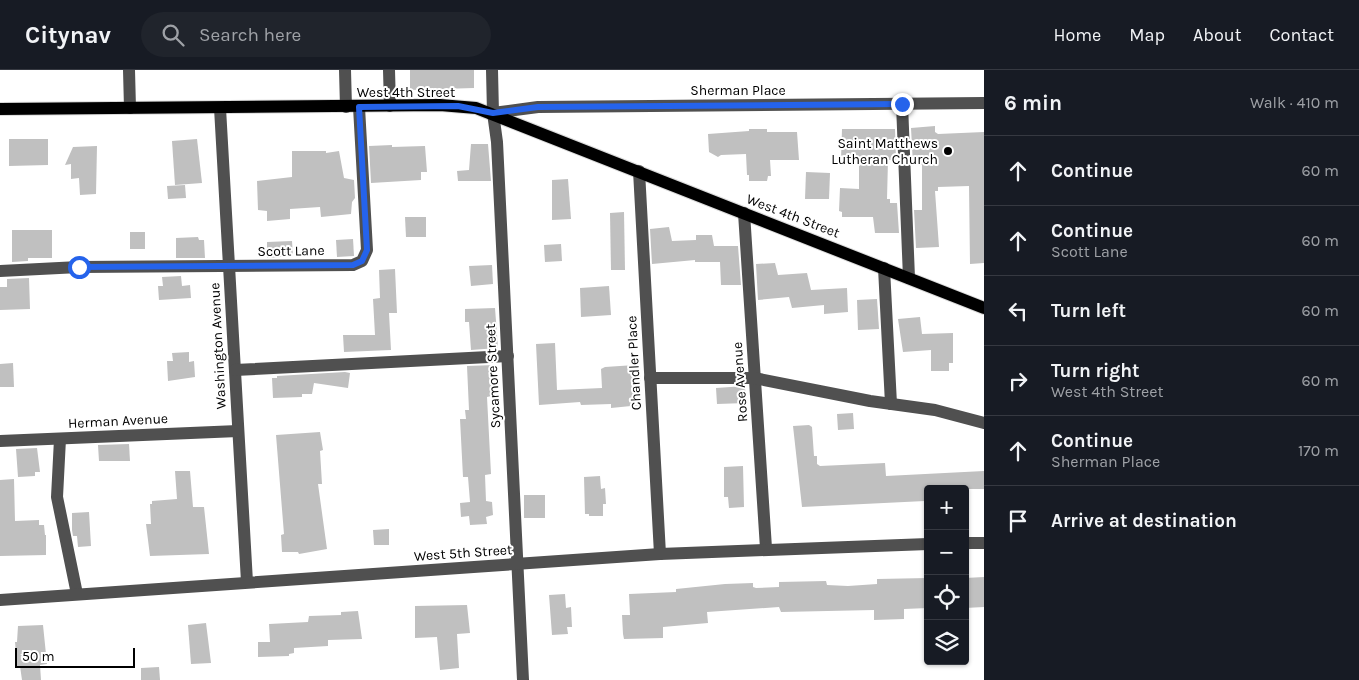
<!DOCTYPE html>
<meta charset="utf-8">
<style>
:root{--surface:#171b24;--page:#20242c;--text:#f1f3f6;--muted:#9ea1a6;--line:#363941}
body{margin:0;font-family:Karla,sans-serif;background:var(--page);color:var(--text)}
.controls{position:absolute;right:15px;bottom:15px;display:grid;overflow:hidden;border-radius:5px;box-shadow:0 1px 4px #0004}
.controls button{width:45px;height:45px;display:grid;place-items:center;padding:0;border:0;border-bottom:1px solid var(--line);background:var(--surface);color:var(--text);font:25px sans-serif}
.scale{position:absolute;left:15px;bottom:12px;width:120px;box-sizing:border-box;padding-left:5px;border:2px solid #000;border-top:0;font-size:14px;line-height:18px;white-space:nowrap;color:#000;-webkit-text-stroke:4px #fff;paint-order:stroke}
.stop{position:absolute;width:15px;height:15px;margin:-11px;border:4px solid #2563eb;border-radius:50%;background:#fff}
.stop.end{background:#2563eb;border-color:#fff;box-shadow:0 1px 5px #0008}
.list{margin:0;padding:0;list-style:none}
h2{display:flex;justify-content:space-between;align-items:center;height:65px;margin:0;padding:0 20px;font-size:21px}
h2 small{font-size:16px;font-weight:400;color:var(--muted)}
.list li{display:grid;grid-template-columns:32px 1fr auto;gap:15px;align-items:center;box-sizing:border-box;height:70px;padding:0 20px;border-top:1px solid var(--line)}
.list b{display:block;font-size:19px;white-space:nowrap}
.list p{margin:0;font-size:16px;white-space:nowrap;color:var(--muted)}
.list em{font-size:16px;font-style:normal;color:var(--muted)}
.icon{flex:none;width:28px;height:28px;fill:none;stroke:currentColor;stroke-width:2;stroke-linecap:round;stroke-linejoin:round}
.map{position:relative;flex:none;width:984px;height:610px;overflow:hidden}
header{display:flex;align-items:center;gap:30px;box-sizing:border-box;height:70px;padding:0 25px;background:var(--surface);border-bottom:1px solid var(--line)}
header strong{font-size:24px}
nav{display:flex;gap:28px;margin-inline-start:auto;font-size:18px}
.search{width:350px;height:45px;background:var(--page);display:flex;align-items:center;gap:12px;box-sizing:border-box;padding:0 18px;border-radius:28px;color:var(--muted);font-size:19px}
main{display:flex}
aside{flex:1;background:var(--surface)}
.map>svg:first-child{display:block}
.building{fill:#c0c0c0}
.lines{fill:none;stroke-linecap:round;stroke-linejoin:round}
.major-casing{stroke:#dbdbdb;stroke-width:14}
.minor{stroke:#505050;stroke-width:12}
.major{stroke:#000;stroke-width:12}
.route{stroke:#2563eb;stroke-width:6}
.poi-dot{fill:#000;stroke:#fff;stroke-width:2}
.labels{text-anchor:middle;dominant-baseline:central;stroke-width:4;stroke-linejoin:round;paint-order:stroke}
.street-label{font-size:14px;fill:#000;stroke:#fff}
.poi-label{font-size:14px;fill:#000;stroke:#fff;text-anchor:end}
</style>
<header>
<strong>Citynav</strong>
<div class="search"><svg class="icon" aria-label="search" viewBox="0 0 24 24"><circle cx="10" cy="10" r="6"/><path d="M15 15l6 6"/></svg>Search here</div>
<nav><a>Home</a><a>Map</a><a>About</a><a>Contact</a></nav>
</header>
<main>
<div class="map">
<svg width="984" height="610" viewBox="0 0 984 610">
<rect width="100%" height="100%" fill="#fff"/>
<g class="building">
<polygon points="410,0 474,0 474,18 410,20"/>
<polygon points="935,56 935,62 938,64 984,62 984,193 970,194 969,116 938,117 938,121 935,121 939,177 916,178 914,140 922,140 922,95 913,95 911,58"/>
<polygon points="749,59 767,59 767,62 797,62 799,90 770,90 771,106 768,106 767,111 749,111 749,105 747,105 746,84 721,85 718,87 709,82 708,64 749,61"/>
<polygon points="842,59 895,59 896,90 888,90 887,129 890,129 890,133 897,133 899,163 875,163 873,147 842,147 842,142 839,141 840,118 859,119 859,88 841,89"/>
<polygon points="9,69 48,69 48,95 9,96"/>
<polygon points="197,69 202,113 175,115 172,71"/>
<polygon points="471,74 488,74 491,111 458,111 457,101 469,100"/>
<polygon points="392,75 392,77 425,76 427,102 421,102 421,110 371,113 369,76"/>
<polygon points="97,76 96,124 80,125 79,108 71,109 71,94 65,95 73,77"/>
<polygon points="292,81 326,81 326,83 339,81 344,108 354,110 355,128 352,132 351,144 321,147 320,137 290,139 290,149 267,151 267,141 258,140 257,111 292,107"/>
<polygon points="806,102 830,103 829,129 805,129"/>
<polygon points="568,109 571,149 552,150 552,110"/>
<polygon points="185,115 186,128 168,129 167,116"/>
<polygon points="624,142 625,200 611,200 610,143"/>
<polygon points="405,147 426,147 426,167 406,167"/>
<polygon points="669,157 672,171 696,170 696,165 712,165 714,176 738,176 741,215 721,215 720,192 695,192 695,190 652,194 650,159"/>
<polygon points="12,160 52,160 52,188 28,188 28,191 12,192"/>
<rect x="130" y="162" width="15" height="17"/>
<polygon points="198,167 199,170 204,170 205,188 176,188 176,168"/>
<polygon points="353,169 354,186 337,187 336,170"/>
<polygon points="292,171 293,186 267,188 267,172"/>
<polygon points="561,174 562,191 545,192 544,175"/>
<polygon points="775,193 778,205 807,203 811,220 847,218 848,242 824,244 824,235 792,238 789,227 758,230 756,194"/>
<polygon points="492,195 493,214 471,216 469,196"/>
<polygon points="395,199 397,243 389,243 391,280 344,282 343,265 375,265 373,229 380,228 379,200"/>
<polygon points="181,206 182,216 190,215 191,228 159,230 158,216 163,216 162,207"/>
<polygon points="29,208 30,239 0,240 0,217 7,217 7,209"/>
<polygon points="609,216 611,245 581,247 580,218"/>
<polygon points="877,229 879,259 858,260 857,230"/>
<polygon points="495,238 498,278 471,280 469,252 465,252 465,239"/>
<polygon points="920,247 922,264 953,263 953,293 949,293 949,301 931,301 931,280 903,282 898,249"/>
<polygon points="555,273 557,320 602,318 601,299 605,297 635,295 640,296 641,335 611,338 611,334 581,335 580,332 539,335 536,274"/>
<polygon points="189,282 189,292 194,291 195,307 168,311 167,291 173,291 172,283"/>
<polygon points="13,293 14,317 0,317 0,294"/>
<polygon points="495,295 496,325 487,327 491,404 485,405 486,431 492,432 493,445 486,447 487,454 470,455 469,446 461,447 460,433 470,432 468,407 463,407 460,349 466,349 465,340 469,340 467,296"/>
<polygon points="345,302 350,303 348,318 314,313 312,324 302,324 302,327 273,328 272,308 277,308 277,306"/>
<polygon points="745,316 746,333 717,334 716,318"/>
<polygon points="853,343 854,359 838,360 837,344"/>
<polygon points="809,355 812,357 814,386 817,386 817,394 820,396 885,393 886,406 984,401 984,419 924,419 925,431 802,437 793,356"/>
<polygon points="320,362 323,380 320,381 322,414 318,414 327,479 299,484 298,482 282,482 281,465 284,464 276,365"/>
<polygon points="129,374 130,391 99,391 98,375"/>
<polygon points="37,378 40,402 35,402 35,406 18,407 16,379"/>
<polygon points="743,396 744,437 729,438 728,427 724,427 724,397"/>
<polygon points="175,401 190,401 193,437 204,437 209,484 150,486 146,454 151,454 150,434 152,434 152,431 177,429"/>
<polygon points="600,406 601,419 605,418 606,434 603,434 603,446 589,446 589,444 585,444 584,407"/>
<polygon points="14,409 15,451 39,450 39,455 44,455 45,465 46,465 46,485 0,486 0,410"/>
<rect x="524" y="425" width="21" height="23"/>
<polygon points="89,442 91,476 78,477 77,466 73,466 72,460 72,443"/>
<polygon points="389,459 389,475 374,475 373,460"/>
<polygon points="984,507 984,537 965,538 965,508"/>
<polygon points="928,508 928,538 904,539 904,549 874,550 874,540 781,542 779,537 707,542 708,553 663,557 663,568 624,569 623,564 622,545 630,545 629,524 676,522 676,519 725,514 753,513 753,517 756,518 779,517 779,512 826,511 827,515 848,516 877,514 877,509"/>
<polygon points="565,524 566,538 571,537 572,557 567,557 568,564 552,565 549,525"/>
<polygon points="467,535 470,563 457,564 459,598 440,600 437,567 415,568 415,536"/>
<polygon points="358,541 362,569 328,570 328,576 294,578 294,583 289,584 289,586 258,587 258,572 270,572 269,554 308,552 309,546 341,545 341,542"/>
<polygon points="206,553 211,593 191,594 188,555"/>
<polygon points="43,555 47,594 40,595 41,610 22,610 20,596 17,596 15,572 17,572 18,556"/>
<polygon points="159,597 160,610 141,610 141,598"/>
</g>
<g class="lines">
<defs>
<polyline id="major" points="0,39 440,35 476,38 984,238"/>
</defs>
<use href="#major" class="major-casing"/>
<g class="minor">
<polyline points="129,0 130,38"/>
<polyline points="345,0 346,37"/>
<polyline points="389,0 390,36"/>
<polyline points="492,0 493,43 497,72 523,610"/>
<polyline points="902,34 909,208"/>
<polyline points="220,38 247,512"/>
<polyline points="493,43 538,37 984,33"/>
<polyline points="639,101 660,484"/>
<polyline points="744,143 766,478"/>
<polyline points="884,198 891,334"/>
<polyline points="0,201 79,197 353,195 362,191 367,180 359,37"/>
<polyline points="235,300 508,286"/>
<polyline points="650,308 754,308 870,331 935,340 984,353"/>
<polyline points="60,369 57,427 77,524"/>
<polyline points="0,371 238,361"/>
<polyline points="965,473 984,473"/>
<polyline points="0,530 660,484 928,474"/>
</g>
<use href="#major" class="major"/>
</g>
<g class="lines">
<polyline class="route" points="79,197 353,195 362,191 367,180 359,37 458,36 493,43 538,37 902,34"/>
</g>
<circle class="poi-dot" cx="948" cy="81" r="5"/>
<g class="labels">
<g class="street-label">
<text x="738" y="20">Sherman Place</text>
<text x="406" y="22">West 4th Street</text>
<text transform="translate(793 146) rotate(21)">West 4th Street</text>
<text transform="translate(291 181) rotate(-1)">Scott Lane</text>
<text transform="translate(218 276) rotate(-93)">Washington Avenue</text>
<text transform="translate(634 293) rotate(-93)">Chandler Place</text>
<text transform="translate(493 306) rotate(-93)">Sycamore Street</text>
<text transform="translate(740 312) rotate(-94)">Rose Avenue</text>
<text transform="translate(118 351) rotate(-3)">Herman Avenue</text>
<text transform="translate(463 483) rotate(-4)">West 5th Street</text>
</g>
<g class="poi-label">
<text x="938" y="73">Saint Matthews<tspan x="938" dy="16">Lutheran Church</tspan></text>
</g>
</g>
</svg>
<div class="controls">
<button>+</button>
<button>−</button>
<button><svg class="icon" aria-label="locate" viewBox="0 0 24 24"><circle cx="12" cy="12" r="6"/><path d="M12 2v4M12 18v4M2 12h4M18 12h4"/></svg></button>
<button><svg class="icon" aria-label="layers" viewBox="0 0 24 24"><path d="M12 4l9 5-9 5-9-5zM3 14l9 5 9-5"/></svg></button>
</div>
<div class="scale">50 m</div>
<div class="stop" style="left:79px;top:197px"></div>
<div class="stop end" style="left:902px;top:34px"></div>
</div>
<aside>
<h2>6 min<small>Walk · 410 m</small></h2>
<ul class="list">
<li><svg class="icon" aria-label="ahead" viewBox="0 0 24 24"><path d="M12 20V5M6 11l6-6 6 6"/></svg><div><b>Continue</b></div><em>60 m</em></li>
<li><svg class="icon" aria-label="ahead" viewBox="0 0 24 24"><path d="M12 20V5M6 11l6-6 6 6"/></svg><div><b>Continue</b><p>Scott Lane</p></div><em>60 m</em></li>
<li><svg class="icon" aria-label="left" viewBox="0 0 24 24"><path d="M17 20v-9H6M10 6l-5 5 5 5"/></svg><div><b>Turn left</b></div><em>60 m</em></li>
<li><svg class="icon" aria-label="right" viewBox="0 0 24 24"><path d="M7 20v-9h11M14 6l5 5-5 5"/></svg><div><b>Turn right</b><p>West 4th Street</p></div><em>60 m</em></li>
<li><svg class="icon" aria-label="ahead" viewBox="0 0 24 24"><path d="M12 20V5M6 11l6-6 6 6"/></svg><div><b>Continue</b><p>Sherman Place</p></div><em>170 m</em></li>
<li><svg class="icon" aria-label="arrive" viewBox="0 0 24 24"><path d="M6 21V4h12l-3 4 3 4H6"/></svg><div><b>Arrive at destination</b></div></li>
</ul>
</aside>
</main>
